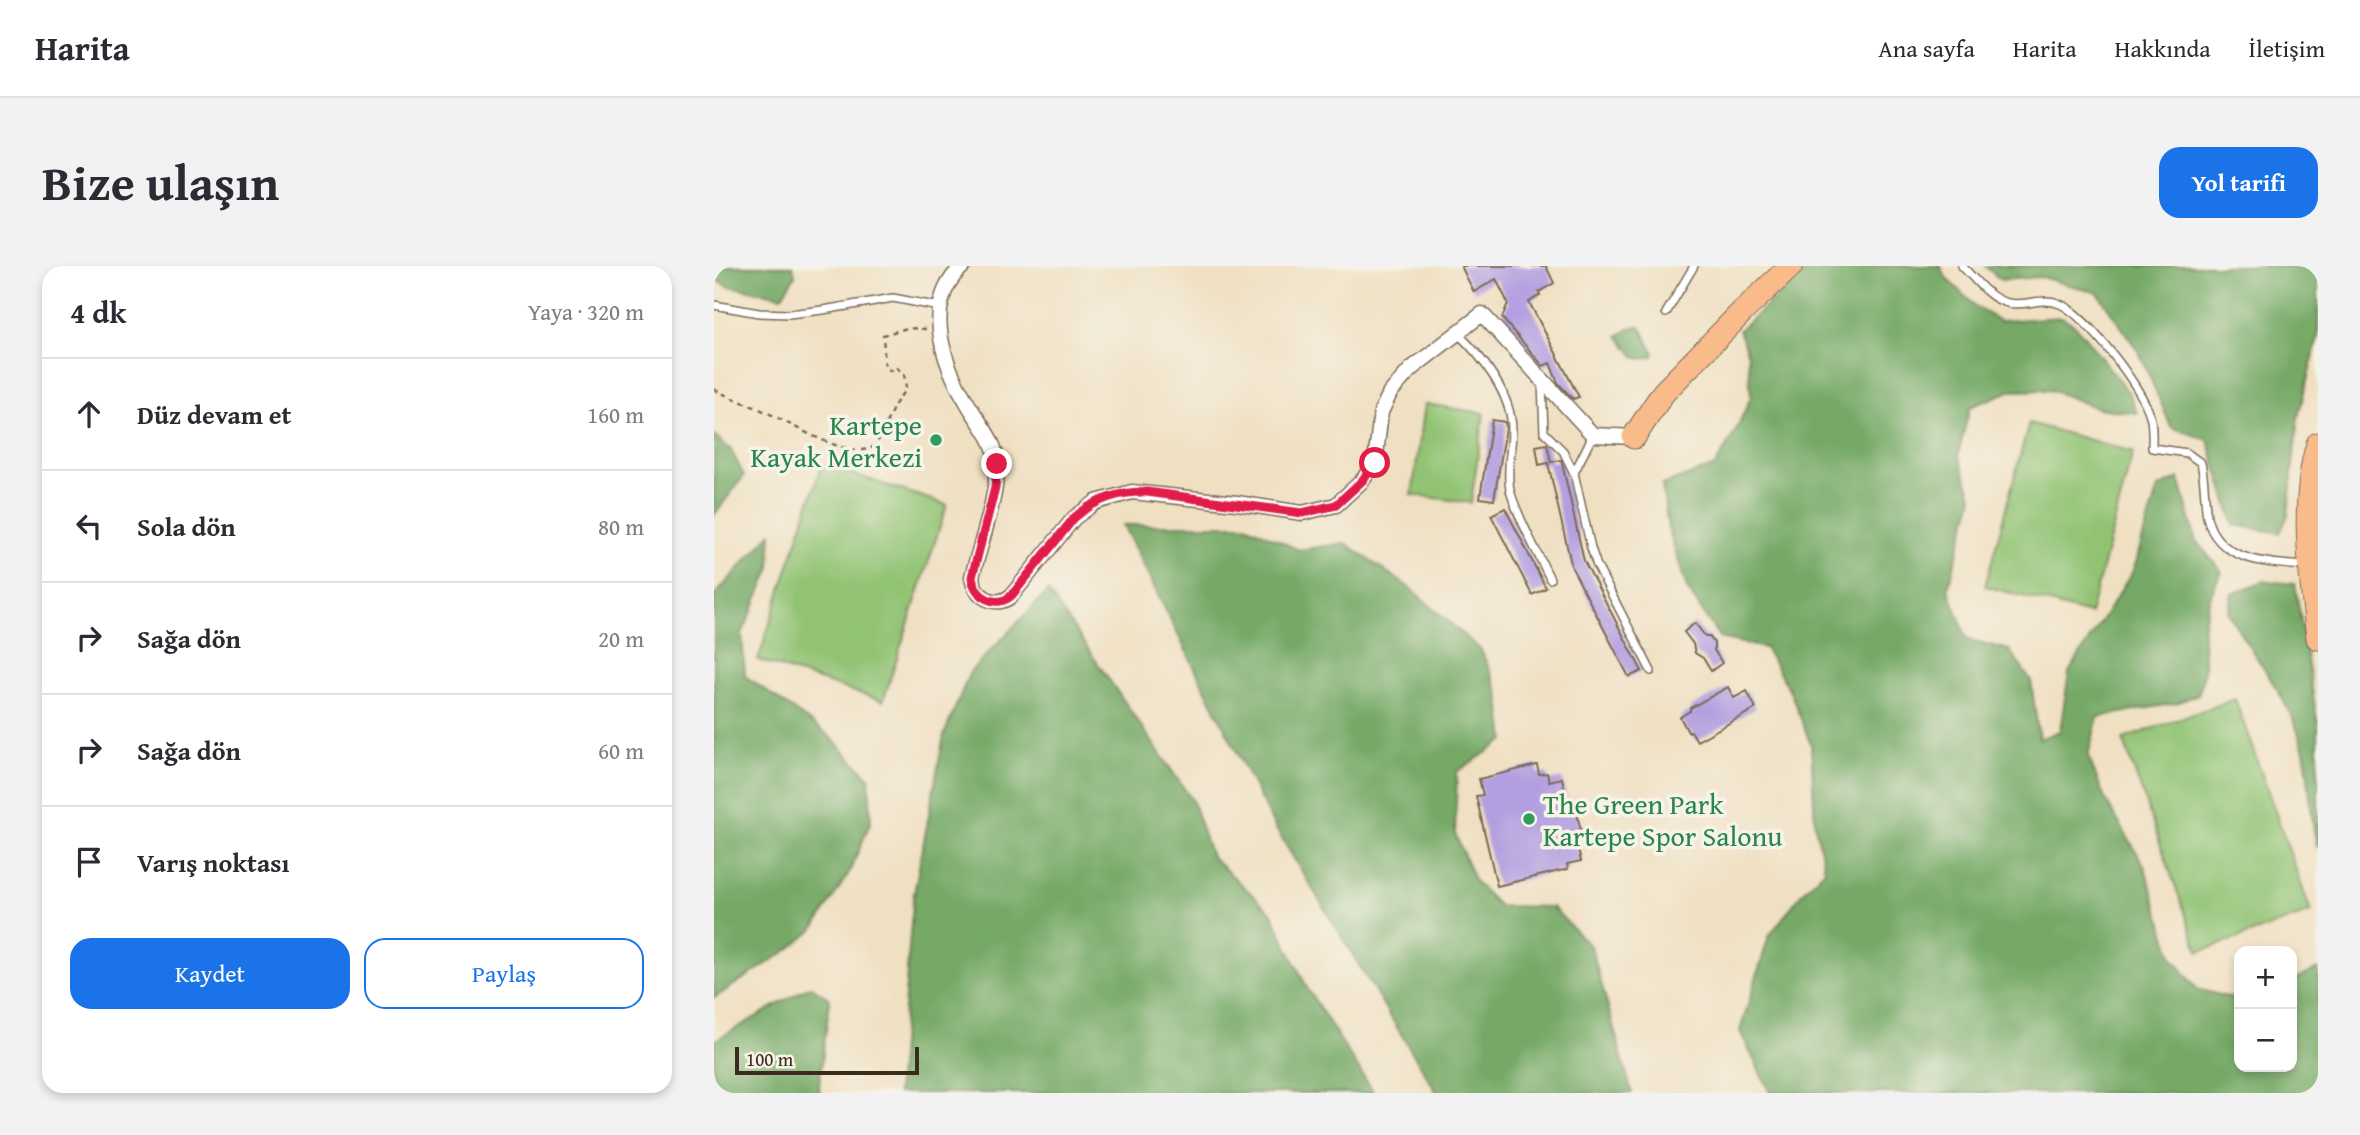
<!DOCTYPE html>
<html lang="tr">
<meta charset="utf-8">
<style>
:root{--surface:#fff;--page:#f2f2f3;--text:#2b2b33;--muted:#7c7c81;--line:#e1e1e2;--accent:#1a73e8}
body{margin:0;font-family:"Gentium Book Plus",serif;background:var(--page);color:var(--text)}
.controls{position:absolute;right:21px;bottom:21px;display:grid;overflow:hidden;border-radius:14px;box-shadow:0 4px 10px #0003}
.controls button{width:63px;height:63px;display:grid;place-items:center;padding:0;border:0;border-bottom:2px solid var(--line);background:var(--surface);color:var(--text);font:35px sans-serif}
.scale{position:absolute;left:21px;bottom:18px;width:184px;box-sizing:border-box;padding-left:7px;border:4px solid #3b2a1e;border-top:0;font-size:19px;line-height:24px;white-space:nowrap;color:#3b2a1e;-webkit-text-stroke:5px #f7f3e8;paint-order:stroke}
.stop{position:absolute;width:21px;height:21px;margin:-16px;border:5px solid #e11d48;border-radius:50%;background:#fff}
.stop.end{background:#e11d48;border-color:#fff;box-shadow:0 2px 7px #0008}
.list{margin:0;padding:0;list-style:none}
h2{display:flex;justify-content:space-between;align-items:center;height:91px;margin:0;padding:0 28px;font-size:30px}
h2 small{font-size:23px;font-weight:400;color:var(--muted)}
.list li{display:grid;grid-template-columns:46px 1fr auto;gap:21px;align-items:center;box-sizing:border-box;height:112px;padding:0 28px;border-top:2px solid var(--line)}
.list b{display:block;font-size:26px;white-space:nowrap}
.list em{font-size:23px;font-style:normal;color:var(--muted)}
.actions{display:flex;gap:14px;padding:21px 28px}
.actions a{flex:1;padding:16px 0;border:2px solid var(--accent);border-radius:21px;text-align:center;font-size:24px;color:var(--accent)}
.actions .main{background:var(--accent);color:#fff}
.icon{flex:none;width:38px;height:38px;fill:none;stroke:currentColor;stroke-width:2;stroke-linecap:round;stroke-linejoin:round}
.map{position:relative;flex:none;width:1604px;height:827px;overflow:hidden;border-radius:21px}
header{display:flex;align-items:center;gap:42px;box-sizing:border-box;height:98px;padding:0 35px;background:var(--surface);border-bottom:2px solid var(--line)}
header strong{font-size:33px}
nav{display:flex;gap:38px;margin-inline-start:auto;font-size:24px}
.intro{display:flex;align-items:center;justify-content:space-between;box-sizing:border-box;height:168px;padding:0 42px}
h1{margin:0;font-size:49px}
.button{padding:18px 32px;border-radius:21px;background:var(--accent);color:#fff;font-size:24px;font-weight:700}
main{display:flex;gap:42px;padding:0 42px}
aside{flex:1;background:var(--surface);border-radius:21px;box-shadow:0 4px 10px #0003}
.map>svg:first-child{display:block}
.green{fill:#91c373;stroke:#667648;stroke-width:2}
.forest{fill:#74a965;stroke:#586a42;stroke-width:2}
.building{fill:#b39fe0}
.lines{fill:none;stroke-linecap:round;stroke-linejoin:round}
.lane-casing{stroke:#7a6a57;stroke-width:10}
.street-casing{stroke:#7a6a57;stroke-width:17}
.primary-casing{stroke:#7a6a57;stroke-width:25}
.path{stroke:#7a6a57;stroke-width:2.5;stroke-dasharray:5 5;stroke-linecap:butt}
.lane{stroke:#fff;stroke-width:7}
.street{stroke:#fff;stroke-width:14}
.primary{stroke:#fabb8b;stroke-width:23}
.route{stroke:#e11d48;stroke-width:9}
.leisure-dot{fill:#2e9e5b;stroke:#f7f3e8;stroke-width:2.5}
.labels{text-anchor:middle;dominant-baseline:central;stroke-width:7;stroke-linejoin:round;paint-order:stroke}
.leisure-label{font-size:28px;fill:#27864d;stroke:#f7f3e8;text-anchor:end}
</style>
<header>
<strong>Harita</strong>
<nav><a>Ana sayfa</a><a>Harita</a><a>Hakkında</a><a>İletişim</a></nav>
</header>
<div class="intro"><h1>Bize ulaşın</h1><a class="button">Yol tarifi</a></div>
<main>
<aside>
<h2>4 dk<small>Yaya · 320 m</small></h2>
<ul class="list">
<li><svg class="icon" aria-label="ahead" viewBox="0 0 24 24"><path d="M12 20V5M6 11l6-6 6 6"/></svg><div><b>Düz devam et</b></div><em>160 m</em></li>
<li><svg class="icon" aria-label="left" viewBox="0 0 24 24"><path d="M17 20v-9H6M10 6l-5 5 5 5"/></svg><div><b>Sola dön</b></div><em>80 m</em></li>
<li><svg class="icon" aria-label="right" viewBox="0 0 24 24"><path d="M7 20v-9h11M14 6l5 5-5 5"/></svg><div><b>Sağa dön</b></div><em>20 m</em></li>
<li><svg class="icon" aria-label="right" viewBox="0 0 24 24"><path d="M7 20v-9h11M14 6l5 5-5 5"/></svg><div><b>Sağa dön</b></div><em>60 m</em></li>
<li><svg class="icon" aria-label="arrive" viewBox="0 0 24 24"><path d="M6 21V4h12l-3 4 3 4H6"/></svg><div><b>Varış noktası</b></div></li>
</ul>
<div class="actions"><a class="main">Kaydet</a><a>Paylaş</a></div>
</aside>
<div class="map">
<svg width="1604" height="827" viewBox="0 0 1604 827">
<rect width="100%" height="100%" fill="#f7f3e8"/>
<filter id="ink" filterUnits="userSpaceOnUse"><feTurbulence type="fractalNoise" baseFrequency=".0143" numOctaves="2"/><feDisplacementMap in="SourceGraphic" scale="14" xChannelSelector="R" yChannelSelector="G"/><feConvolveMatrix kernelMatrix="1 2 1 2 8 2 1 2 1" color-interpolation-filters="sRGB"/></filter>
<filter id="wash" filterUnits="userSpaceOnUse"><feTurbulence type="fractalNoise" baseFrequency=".00686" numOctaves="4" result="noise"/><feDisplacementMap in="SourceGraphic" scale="28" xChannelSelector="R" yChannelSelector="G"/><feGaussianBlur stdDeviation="1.57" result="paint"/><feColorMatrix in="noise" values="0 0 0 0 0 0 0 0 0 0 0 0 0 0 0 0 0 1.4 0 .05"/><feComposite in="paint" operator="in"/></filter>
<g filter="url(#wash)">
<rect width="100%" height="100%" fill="#f0e0c2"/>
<g class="green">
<polygon points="711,138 770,147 757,237 698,229"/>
<polygon points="1315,157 1419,186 1376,348 1271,320"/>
<polygon points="108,198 233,239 169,435 44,394"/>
<polygon points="1521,433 1597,646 1485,686 1409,473"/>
</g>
<g class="forest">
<polygon points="0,0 79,0 81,10 68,30 14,20 0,13"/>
<path d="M1098,0H1226L1233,13L1262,41L1286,55L1348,51L1362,60L1415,127L1423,147L1383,142L1337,124L1296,125L1256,141L1244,189L1259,232L1234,322L1253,373L1295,384L1317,415L1325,473L1346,465L1355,406L1419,305L1444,222L1465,212L1482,275L1508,306C1497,323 1490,349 1489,369C1489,394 1494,404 1484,428L1463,437L1384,451L1374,490L1391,533L1430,599L1459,692L1483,723L1525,734V801H1578V715L1604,703V827H1056L1026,765L1055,670L1089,626L1111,604L1101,559L1097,479L1076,425L1051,382L1006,372L973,322L954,262L948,219L1001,200L1021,166L1037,131L1034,89L1025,64Z"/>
<polygon points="1271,0 1604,0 1604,72 1584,151 1574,249 1566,267 1520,259 1494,174 1457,161 1426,88 1384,27 1327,11 1287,14"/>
<polygon points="926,60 940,87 939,90 928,93 921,91 904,70 918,61"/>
<polygon points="0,169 17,184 30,210 0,249"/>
<polygon points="409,259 532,259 585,284 631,277 696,322 767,384 785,426 791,474 743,506 741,568 761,616 785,640 838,641 877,681 918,827 723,827 559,558"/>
<polygon points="57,267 56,304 28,368 31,410 113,468 155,511 157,555 136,605 99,664 74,684 0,732 0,330"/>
<path d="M1550,315L1581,318L1604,460V582C1595,552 1597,521 1591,490C1580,436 1540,393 1514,346L1518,328Z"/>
<polygon points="334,325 478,534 497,590 557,646 593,722 660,827 183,827 199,633 230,469 256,406"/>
<polygon points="96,720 116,733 105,819 106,827 0,827 0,775"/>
</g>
<g id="blocks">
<g class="building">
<polygon points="747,0 832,0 840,17 825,26 826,29 815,36 865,131 859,133 844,117 836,97 829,100 788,52 794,37 782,13 760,26"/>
<polygon points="778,154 791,156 792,162 780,234 766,232"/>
<polygon points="833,178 837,196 847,194 848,197 870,295 928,405 915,411 858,302 834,197 825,199 822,180"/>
<polygon points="791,242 832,322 818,329 777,249"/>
<polygon points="981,357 991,370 995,370 1000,377 1000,384 1008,397 997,405 989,392 981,387 979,378 970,366"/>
<polygon points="1014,421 1020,432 1033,425 1042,442 983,475 977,465 974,466 966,451 976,445 976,442"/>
<polygon points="823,499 825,508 833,507 835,515 848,512 855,541 861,540 867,565 860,566 867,595 853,598 854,603 783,620 762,530 769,529 765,513"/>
</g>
</g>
</g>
<g filter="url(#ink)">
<use href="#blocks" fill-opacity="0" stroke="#7a6a57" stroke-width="2"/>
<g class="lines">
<defs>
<g id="lane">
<path d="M1248,0C1261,13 1275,33 1294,37C1312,41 1328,30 1346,38C1372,49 1429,122 1436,150C1439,160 1438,171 1438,182L1473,187L1487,197C1491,214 1490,233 1493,251C1503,296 1554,297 1591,300"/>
<polyline points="0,39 45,47 75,48 109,44 179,32 226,41"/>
<polyline points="952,47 980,0"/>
<path d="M743,67C768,90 798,129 798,164C798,184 792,204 796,224C803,251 824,287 836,313"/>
<polyline points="828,117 830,166 849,185 860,207"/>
<polyline points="879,169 860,207 877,282 883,300 937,405"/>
</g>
<path id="street" d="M249,0C207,37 229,98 254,138C263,154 279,172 282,190C287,222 266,278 258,311C260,330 282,344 298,329L360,252L382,236L418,226L523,237L588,247L622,239L648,215L661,197L667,146L676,127L697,103L768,48L879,169L920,171"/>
<g id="primary">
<polyline points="920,171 949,127 1029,45 1077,0"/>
<path d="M1604,178C1586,238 1597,311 1604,372"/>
</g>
</defs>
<use href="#lane" class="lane-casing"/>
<use href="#street" class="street-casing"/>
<use href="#primary" class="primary-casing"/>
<path class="path" d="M0,123C17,133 36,138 54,147C75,157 146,201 163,177L180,140L192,122L190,108L183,102L179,106L171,101L169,69L193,62L214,63"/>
<use href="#lane" class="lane"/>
<use href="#street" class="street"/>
<use href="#primary" class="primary"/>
</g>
</g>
<g class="lines" filter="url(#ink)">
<path class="route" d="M283,198L281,222L258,311C260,330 282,344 298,329L360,252C380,234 406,225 433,226L588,247L622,239L648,215L661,197"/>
</g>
<g class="leisure-dot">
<circle cx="222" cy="174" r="7"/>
<circle cx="815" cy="553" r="7"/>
</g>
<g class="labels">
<g class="leisure-label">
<text x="208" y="158">Kartepe<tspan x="208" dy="32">Kayak Merkezi</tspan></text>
<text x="829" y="537" text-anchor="start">The Green Park<tspan x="829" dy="32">Kartepe Spor Salonu</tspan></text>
</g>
</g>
</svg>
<div class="controls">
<button>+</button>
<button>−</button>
</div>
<div class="scale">100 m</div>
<div class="stop" style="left:661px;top:197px"></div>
<div class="stop end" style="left:283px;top:198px"></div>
</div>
</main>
